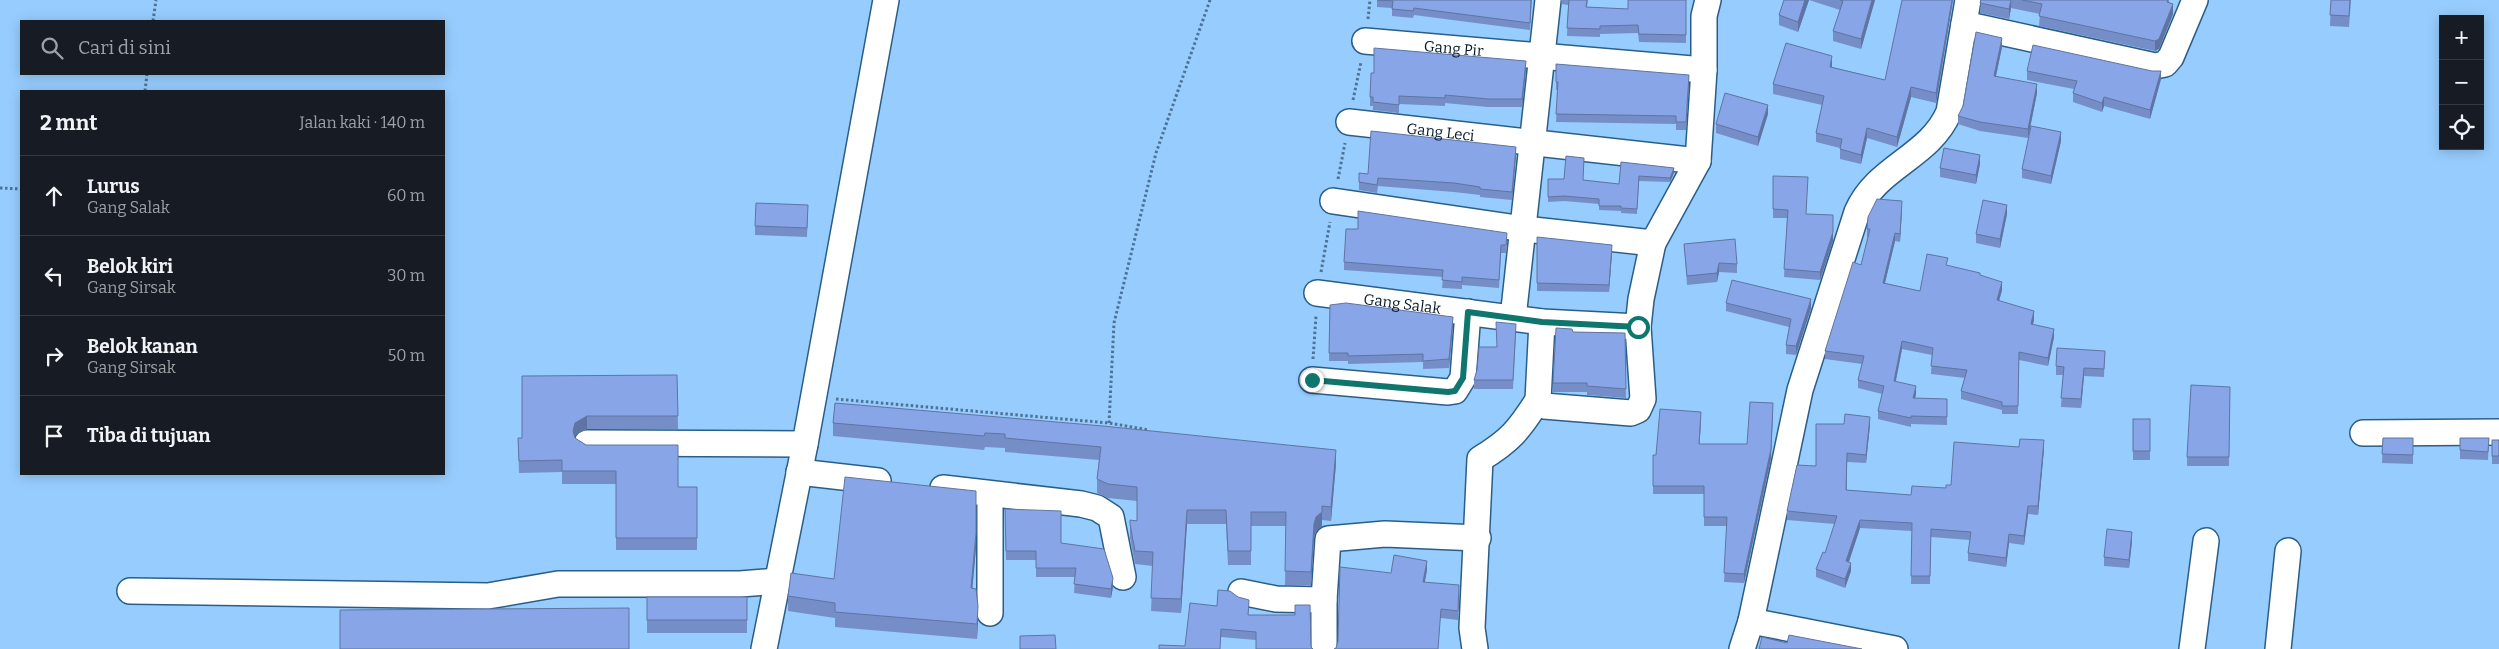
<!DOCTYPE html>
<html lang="id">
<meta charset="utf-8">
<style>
:root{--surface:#171b24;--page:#242831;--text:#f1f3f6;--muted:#9ea1a6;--line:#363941}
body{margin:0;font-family:Bitter,serif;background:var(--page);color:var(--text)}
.controls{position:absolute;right:15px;top:15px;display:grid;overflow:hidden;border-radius:0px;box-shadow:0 2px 12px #0003}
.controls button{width:45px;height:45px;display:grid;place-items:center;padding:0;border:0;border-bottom:1px solid var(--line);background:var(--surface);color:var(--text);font:25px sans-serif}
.stop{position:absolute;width:15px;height:15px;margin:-11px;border:4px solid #0f766e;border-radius:50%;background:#fff}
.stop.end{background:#0f766e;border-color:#fff;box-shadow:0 1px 5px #0008}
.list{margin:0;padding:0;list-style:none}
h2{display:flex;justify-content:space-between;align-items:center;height:65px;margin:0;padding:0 20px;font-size:21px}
h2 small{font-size:16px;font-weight:400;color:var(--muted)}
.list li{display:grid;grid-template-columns:32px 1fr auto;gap:15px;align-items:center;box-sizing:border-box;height:80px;padding:0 20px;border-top:1px solid var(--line)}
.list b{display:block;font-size:19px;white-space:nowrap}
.list p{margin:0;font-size:16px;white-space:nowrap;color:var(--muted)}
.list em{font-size:16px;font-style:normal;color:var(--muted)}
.icon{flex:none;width:28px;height:28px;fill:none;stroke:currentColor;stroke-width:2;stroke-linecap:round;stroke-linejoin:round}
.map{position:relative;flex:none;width:2499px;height:649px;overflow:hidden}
.search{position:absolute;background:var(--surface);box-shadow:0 2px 12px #0003;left:20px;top:20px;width:425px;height:55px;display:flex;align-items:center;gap:12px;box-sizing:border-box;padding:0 18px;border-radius:0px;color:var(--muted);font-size:19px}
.panel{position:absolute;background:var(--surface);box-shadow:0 2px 12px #0003;left:20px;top:90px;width:425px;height:385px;border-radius:0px}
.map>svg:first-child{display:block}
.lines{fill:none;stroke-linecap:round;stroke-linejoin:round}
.minor-casing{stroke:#2a5e89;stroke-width:28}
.path{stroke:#4d7294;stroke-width:3;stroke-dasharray:2.5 2.5;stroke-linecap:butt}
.minor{stroke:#fff;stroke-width:25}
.wall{fill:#758ec7}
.shaded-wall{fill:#5f74a2}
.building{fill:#88a5e7;stroke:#5f74a2}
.route{stroke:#0f766e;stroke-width:6}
.labels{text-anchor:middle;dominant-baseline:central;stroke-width:4;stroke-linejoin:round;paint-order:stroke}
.street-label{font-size:15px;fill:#051a2c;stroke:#b8d8f6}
</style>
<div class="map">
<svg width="2499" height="649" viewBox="0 0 2499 649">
<rect width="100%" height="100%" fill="#97cdfe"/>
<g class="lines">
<defs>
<g id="minor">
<polyline points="1964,24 2155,66 2165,64 2171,57 2195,0"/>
<path id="s1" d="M1365,41L1704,70"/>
<path id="s2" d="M1349,122L1698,161"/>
<polyline points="1333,201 1524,229 1653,243"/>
<path id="s3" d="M1317,293L1542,322L1638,327"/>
<polyline points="1513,318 1548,0"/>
<polyline points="1542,322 1538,400 1544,406 1631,413 1638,410 1643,399 1638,327 1641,299 1653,243 1698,161 1704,70 1704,16 1708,0"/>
<polyline points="1312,380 1448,392 1455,391 1463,378 1468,312"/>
<polyline points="2363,433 2499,432"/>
<polyline points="587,443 805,444"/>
<polyline points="799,472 878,481"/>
<polyline points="943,488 1081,504 1097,508 1111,517 1123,577"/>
<polyline points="130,591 488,596 558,584 740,584 778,581"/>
<polyline points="1241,592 1276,599 1324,600"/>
<polyline points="990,613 990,494"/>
<polyline points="1751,621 1895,649"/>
<polyline points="764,649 805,444 886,0"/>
<polyline points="1324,649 1324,600 1328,539 1385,534 1478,538"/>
<path d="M1475,649L1472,628L1480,459C1510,441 1519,430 1538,400"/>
<path d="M1742,649L1751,621L1800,390L1857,212C1877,166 1929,158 1949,112L1968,0"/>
<polyline points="2192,649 2206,541"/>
<polyline points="2278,649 2288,551"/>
</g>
</defs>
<use href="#minor" class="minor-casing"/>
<g class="path">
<polyline points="1368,19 1370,0"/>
<polyline points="153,21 156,0"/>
<polyline points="145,91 147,74"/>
<polyline points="1353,100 1361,62"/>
<polyline points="1338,179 1345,143"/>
<polyline points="0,188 21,189"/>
<polyline points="1321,272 1330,222"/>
<polyline points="1313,359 1316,316"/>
<polyline points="836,399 1109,423 1149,430"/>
<polyline points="1109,423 1114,323 1156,153 1210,0"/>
</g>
<use href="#minor" class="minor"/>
</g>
<g class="wall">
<polygon points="1377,0 1532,0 1530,30 1414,15 1413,18 1392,16 1392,8 1377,7"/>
<polygon points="1561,0 1588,0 1587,7 1628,9 1686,0 1686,43 1639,42 1638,33 1600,34 1600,37 1567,36 1568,5 1562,4"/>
<polygon points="1784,0 1875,0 1861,49 1833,41 1833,31 1840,10 1809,0 1798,32 1779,25 1779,15"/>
<polygon points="1953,0 1936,103 1911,97 1897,147 1867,138 1861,164 1840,159 1840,148 1816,142 1816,133 1822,105 1773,94 1773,84 1832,67 1885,80"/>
<polygon points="1981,0 2169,0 2169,3 2173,14 2159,49 2155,51 2039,26 2040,14 2011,8 2009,19 1980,13"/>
<polygon points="2331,0 2351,0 2349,27 2330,26"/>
<polygon points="2002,47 1996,76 2037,93 2028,138 1980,131 1958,124 1958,116"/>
<polygon points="1556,64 1689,83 1686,130 1676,130 1676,124 1556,122 1558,90 1556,90"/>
<polygon points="1526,69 1522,107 1488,107 1445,103 1445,106 1399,104 1399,113 1373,110 1373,106 1370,106 1370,97"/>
<polygon points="2027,71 2161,79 2150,119 2104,106 2102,112 2073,102 2073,93 2074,89 2027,80"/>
<polygon points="1768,114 1758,146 1716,133 1716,124"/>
<polygon points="2061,141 2051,184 2022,178 2022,169"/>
<polygon points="1516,155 1512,200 1480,197 1480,195 1454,192 1378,186 1377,193 1359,190 1359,173 1368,174"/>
<polygon points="1621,162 1674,173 1670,182 1639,181 1637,214 1621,213 1621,211 1599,210 1599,204 1564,201 1548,202 1548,179 1583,180 1619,184"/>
<polygon points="1980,164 1976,184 1940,177 1940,168"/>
<polygon points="1773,176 1806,214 1833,241 1820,280 1784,277 1787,218 1773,218"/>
<polygon points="1902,209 1900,242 1895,241 1885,283 1920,291 1948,266 1980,275 2002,290 1999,301 2034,320 2033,324 2054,337 2048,366 2019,360 2018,414 2002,414 2002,410 1961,399 1961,391 1965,378 1931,374 1932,355 1902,349 1896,381 1916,394 1915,398 1947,399 1947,425 1911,424 1911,427 1878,419 1878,411 1882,394 1858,388 1858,380 1862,364 1825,359 1825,351 1861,265 1868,237 1867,237 1867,229"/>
<polygon points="808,214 807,237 755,235 755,226"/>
<polygon points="2007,214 2000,248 1976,243 1976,234"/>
<polygon points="1537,237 1612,253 1609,292 1537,291"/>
<polygon points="1507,241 1506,253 1501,253 1499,288 1462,285 1462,289 1442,288 1443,277 1344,270 1344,262"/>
<polygon points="1684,244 1737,264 1737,273 1719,272 1717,282 1687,285"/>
<polygon points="1726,303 1811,308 1796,355 1786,354 1786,345 1789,327 1726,311"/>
<polygon points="1330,305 1453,325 1449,368 1423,369 1423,362 1348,364 1348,361 1329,361"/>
<polygon points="1573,332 1625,333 1626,398 1587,395 1587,392 1553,392 1553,383"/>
<polygon points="1516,333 1513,389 1474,389 1474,380 1497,347"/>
<polygon points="2105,351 2104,377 2084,376 2081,408 2061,407 2063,375 2056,375 2056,366"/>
<polygon points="677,375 678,429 587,429 575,435 574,437 575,438 586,445 678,487 697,487 697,550 616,550 616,484 562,484 562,472 519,473 518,438 522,438"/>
<polygon points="2230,387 2229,466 2187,466 2187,457"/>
<polygon points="835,403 1336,464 1331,521 1322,520 1322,526 1316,531 1314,538 1311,585 1285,585 1286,526 1251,526 1251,565 1228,565 1226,524 1187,524 1181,613 1151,611 1153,566 1135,564 1130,538 1130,524 1137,521 1137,501 1108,498 1097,493 1097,479 1099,460 1005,452 1005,448 985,447 984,450 833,436 833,423"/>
<rect x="2133" y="419" width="17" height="41"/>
<polygon points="1701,421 1699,444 1771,458 1744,583 1724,582 1727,526 1704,526 1704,494 1653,494 1653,455 1656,455"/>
<polygon points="1870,425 1866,463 1847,462 1847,490 1911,495 1946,488 2019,447 2044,449 2038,515 2028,514 2024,545 2009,543 2006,567 1968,561 1968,553 1970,540 1931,537 1930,584 1911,584 1912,531 1860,528 1849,562 1851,571 1845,588 1816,577 1816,569 1825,553 1835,524 1787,520 1787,511 1816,466"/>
<polygon points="2383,438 2413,438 2413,464 2382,463"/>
<polygon points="2460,438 2489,438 2488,460 2460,459"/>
<rect x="2492" y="440" width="7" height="24"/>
<polygon points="1005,509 1061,543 1113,587 1111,598 1074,593 1075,577 1036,577 1036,560 1006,560"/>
<polygon points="2132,541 2129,568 2104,566 2104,557"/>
<polygon points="976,548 972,589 978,621 977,639 835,627 835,618 788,611 788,596 834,579"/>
<polygon points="1427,570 1425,582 1459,594 1458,620 1441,618 1336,648 1391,573"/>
<rect x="647" y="597" width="100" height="36"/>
<polygon points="1310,605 1256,640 1221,637 1185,646 1249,608 1248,615 1295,615"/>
</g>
<g class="shaded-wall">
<polygon points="1805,0 1809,0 1798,32 1798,22"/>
<polygon points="1872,0 1875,0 1861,49 1861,39"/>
<polygon points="1952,0 1953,0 1936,103 1936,93"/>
<polygon points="2011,0 2011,8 2009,19 2009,9"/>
<polygon points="2173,4 2173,14 2159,49 2155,51 2155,41"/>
<polygon points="2002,38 2002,47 1994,85 1994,76"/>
<polygon points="1832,56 1832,66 1830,77 1830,67"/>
<polygon points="1526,61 1526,69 1522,107 1522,99"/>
<polygon points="2161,71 2161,79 2150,119 2150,110"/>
<polygon points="1689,75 1689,83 1686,130 1686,122"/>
<polygon points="2037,84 2037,93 2028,138 2028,129"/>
<polygon points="1911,87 1911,97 1897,147 1897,137"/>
<polygon points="2104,97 2104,106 2102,112 2102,103"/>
<polygon points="1768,105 1768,114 1758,146 1758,137"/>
<polygon points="1867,128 1867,138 1861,164 1861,155"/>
<polygon points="2061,132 2061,141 2051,184 2051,176"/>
<polygon points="1516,147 1516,155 1512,200 1512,192"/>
<polygon points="1980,155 1980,164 1976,184 1976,175"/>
<polygon points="1674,168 1674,173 1670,182 1670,178"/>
<polygon points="1902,201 1902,209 1900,242 1900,234"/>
<polygon points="2007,205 2007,214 2000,248 2000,239"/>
<polygon points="1833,215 1833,241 1820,280 1820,272"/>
<polygon points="1895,233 1895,241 1883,291 1883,283"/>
<polygon points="1612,245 1612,253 1609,292 1609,285"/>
<polygon points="1719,263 1719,272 1717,282 1717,273"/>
<polygon points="2002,282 2002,290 1997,308 1997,300"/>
<polygon points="1811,299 1811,308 1796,355 1796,346"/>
<polygon points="2034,311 2034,320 2031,332 2031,324"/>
<polygon points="1453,317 1453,325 1449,368 1449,359"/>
<polygon points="2054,329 2054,337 2048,366 2048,358"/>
<polygon points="1902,341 1902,349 1894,389 1894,381"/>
<polygon points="2084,368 2084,376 2081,408 2081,399"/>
<polygon points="1916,386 1916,394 1913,406 1913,398"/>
<polygon points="1701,412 1701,421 1699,452 1699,444"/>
<polygon points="1773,412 1771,458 1744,583 1744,574"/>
<polygon points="587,416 587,429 575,435 573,443 573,431 575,423"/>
<polygon points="1870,417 1870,425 1866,463 1866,455"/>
<polygon points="2044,440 2044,449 2038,515 2038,506"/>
<polygon points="1336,450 1336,464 1331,521 1331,507"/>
<polygon points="1322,506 1322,526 1316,531 1314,538 1311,585 1311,572 1314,524 1316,517"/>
<polygon points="2028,506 2028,514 2024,545 2024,536"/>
<polygon points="1187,510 1187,524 1181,613 1181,599"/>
<polygon points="1860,520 1860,528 1846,570 1846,561"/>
<polygon points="2132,532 2132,541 2129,568 2129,560"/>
<polygon points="976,533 976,548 971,604 971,588"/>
<polygon points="2009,534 2009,543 2006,567 2006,558"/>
<polygon points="1427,561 1427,570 1423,590 1423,582"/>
<polygon points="1851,563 1851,571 1845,588 1845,579"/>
<polygon points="1113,578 1113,587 1111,598 1111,589"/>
<polygon points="978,606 978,621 977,639 977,624"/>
</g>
<g class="building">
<polygon points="1377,0 1531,0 1530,23 1414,8 1413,11 1392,9 1393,1"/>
<polygon points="1569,0 1587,0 1586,7 1628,9 1628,0 1686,0 1686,35 1639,34 1638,25 1600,26 1600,29 1567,28"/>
<polygon points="1784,0 1805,0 1798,22 1779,15"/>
<polygon points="1840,0 1872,0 1861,39 1833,31 1843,1"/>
<polygon points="1902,0 1952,0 1936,93 1911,87 1897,137 1867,128 1861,155 1840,149 1842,139 1816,133 1824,96 1773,84 1786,43 1832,56 1830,67 1885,80"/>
<polygon points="1981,0 2011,0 2009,9 1980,3"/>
<polygon points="2022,0 2168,0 2167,2 2173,4 2159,39 2155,41 2039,16 2042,4"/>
<polygon points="2331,0 2350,0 2349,16 2330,15"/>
<polygon points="1976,32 2002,38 1994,76 2037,84 2028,129 1980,122 1958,116 1963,106"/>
<polygon points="2033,45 2152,71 2161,71 2150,110 2104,97 2102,103 2073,93 2077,81 2027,71"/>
<polygon points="1374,48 1526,61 1522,99 1488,99 1445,95 1445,98 1399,96 1399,105 1373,102 1373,97 1370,97 1371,73 1374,73"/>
<polygon points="1556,64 1689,75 1686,122 1676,122 1676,116 1556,114 1558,82 1556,82"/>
<polygon points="1725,93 1768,105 1758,137 1716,124"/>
<polygon points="2031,126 2061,132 2051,176 2022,169"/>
<polygon points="1371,131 1516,147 1512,192 1480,189 1480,187 1454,183 1378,178 1377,185 1359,182 1359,173 1368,174"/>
<polygon points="1944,148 1980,155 1976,175 1940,168"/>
<polygon points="1566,156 1584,158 1583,180 1619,184 1621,162 1674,168 1670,178 1639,176 1637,209 1621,208 1621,206 1599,206 1599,199 1564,196 1548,197 1548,179 1564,179"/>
<polygon points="1773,176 1808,177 1806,214 1833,215 1833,232 1820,272 1784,269 1788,210 1773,209"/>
<polygon points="1877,199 1902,201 1900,234 1895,233 1883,283 1920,291 1927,254 1948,258 1946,265 1980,273 1980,275 2002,282 1997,300 2034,311 2031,324 2054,329 2048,358 2019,352 2018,406 2002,406 2002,402 1961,391 1967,370 1931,366 1933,348 1902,341 1894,381 1916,386 1913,398 1947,399 1947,417 1911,416 1911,418 1878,411 1884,386 1858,380 1864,356 1825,351 1853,262 1861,265 1870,229 1867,229 1868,217"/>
<polygon points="1983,200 2007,205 2000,239 1976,234"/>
<polygon points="756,203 808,205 807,228 755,226"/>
<polygon points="1358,211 1507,233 1506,245 1501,245 1499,280 1462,277 1462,282 1442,280 1443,270 1344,262 1346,229 1358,229"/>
<polygon points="1537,237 1612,245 1609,285 1537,283"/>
<polygon points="1735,239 1737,264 1719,263 1717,273 1687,276 1684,244"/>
<polygon points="1732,280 1811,299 1796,346 1786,345 1791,319 1726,303"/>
<polygon points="1346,303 1453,317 1449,359 1423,361 1423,354 1348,356 1348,353 1329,353 1330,305"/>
<polygon points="1496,322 1516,324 1513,380 1474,380 1477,370 1479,347 1497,347"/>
<polygon points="1556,328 1572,329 1573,332 1625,333 1626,389 1587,386 1587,383 1553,383"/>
<polygon points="2057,348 2105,351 2104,369 2084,368 2081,399 2061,398 2064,367 2056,366"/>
<polygon points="677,375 678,416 587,416 575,423 573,431 575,438 586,445 678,445 678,487 697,487 697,538 616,538 616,471 562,471 562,460 519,461 518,438 522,438 522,376"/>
<polygon points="2191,385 2230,387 2229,457 2187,457"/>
<polygon points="1750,402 1773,403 1771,449 1744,574 1724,573 1727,517 1704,517 1704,486 1653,486 1653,455 1656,455 1660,409 1701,412 1699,444 1747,444"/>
<polygon points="835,403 1103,426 1336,450 1331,507 1322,506 1322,512 1316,517 1314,524 1311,572 1285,571 1286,512 1251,512 1251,551 1228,551 1226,510 1187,510 1181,599 1151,598 1153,552 1135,551 1130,524 1130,520 1137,521 1137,487 1108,484 1097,479 1101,447 1005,438 1005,434 985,433 984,436 833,423"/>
<polygon points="1845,414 1870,417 1866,455 1847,453 1846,490 1911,495 1912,486 1946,488 1946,485 1951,485 1954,442 2019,447 2020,439 2044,440 2038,506 2028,506 2024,536 2009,534 2006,558 1968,553 1971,532 1931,529 1930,576 1911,576 1912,523 1860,520 1846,561 1851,563 1845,579 1816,569 1823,552 1825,553 1837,516 1787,511 1797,465 1816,466 1816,424 1844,424"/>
<rect x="2133" y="419" width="17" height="32"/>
<polygon points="2383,438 2413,438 2413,455 2382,454"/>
<polygon points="2460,438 2489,438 2488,452 2460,450"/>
<rect x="2492" y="440" width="7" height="16"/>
<polygon points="845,477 976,491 976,533 971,588 976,589 978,606 977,624 835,612 835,603 788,596 791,573 834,579"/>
<polygon points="1005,509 1061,511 1061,543 1104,549 1113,578 1111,589 1074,584 1076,568 1036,568 1036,551 1006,551"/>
<polygon points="2107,529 2132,532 2129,560 2104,557"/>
<polygon points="1394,555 1427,561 1423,582 1459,585 1458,611 1441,609 1438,649 1334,649 1336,648 1338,641 1340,567 1391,573"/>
<polygon points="1218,590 1230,591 1238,597 1249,600 1248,615 1295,615 1295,605 1310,605 1311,647 1313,649 1256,649 1256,632 1221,629 1220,649 1159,649 1159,645 1185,646 1190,603 1217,606"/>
<rect x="647" y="597" width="100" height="23"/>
<polygon points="629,608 629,649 340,649 340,610"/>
<polygon points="1055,635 1056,649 1020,649 1020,636"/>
<polygon points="1789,635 1862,649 1759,649 1762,637 1787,643"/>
</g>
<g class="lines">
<polyline class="route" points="1312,380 1448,392 1455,391 1463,378 1468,312 1542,322 1638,327"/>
</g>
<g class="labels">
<g class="street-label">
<text stroke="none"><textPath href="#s1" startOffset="89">Gang Pir</textPath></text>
<text stroke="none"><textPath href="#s2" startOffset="92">Gang Leci</textPath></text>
<text stroke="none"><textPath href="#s3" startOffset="86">Gang Salak</textPath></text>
</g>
</g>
</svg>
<div class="controls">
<button>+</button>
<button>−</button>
<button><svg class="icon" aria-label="locate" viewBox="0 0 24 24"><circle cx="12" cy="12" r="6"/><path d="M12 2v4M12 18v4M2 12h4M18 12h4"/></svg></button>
</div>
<div class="stop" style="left:1638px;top:327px"></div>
<div class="stop end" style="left:1312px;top:380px"></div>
<div class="search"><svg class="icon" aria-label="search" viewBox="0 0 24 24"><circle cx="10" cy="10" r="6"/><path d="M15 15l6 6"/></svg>Cari di sini</div>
<section class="panel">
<h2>2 mnt<small>Jalan kaki · 140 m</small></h2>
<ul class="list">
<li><svg class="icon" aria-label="ahead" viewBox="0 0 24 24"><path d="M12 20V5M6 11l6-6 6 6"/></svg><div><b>Lurus</b><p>Gang Salak</p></div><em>60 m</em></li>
<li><svg class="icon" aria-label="left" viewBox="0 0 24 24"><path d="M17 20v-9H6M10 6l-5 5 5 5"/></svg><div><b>Belok kiri</b><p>Gang Sirsak</p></div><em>30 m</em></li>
<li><svg class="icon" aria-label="right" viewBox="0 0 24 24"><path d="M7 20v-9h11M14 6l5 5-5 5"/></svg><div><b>Belok kanan</b><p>Gang Sirsak</p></div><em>50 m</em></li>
<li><svg class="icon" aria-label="arrive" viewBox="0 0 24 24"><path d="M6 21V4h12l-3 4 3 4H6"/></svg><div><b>Tiba di tujuan</b></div></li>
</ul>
</section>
</div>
